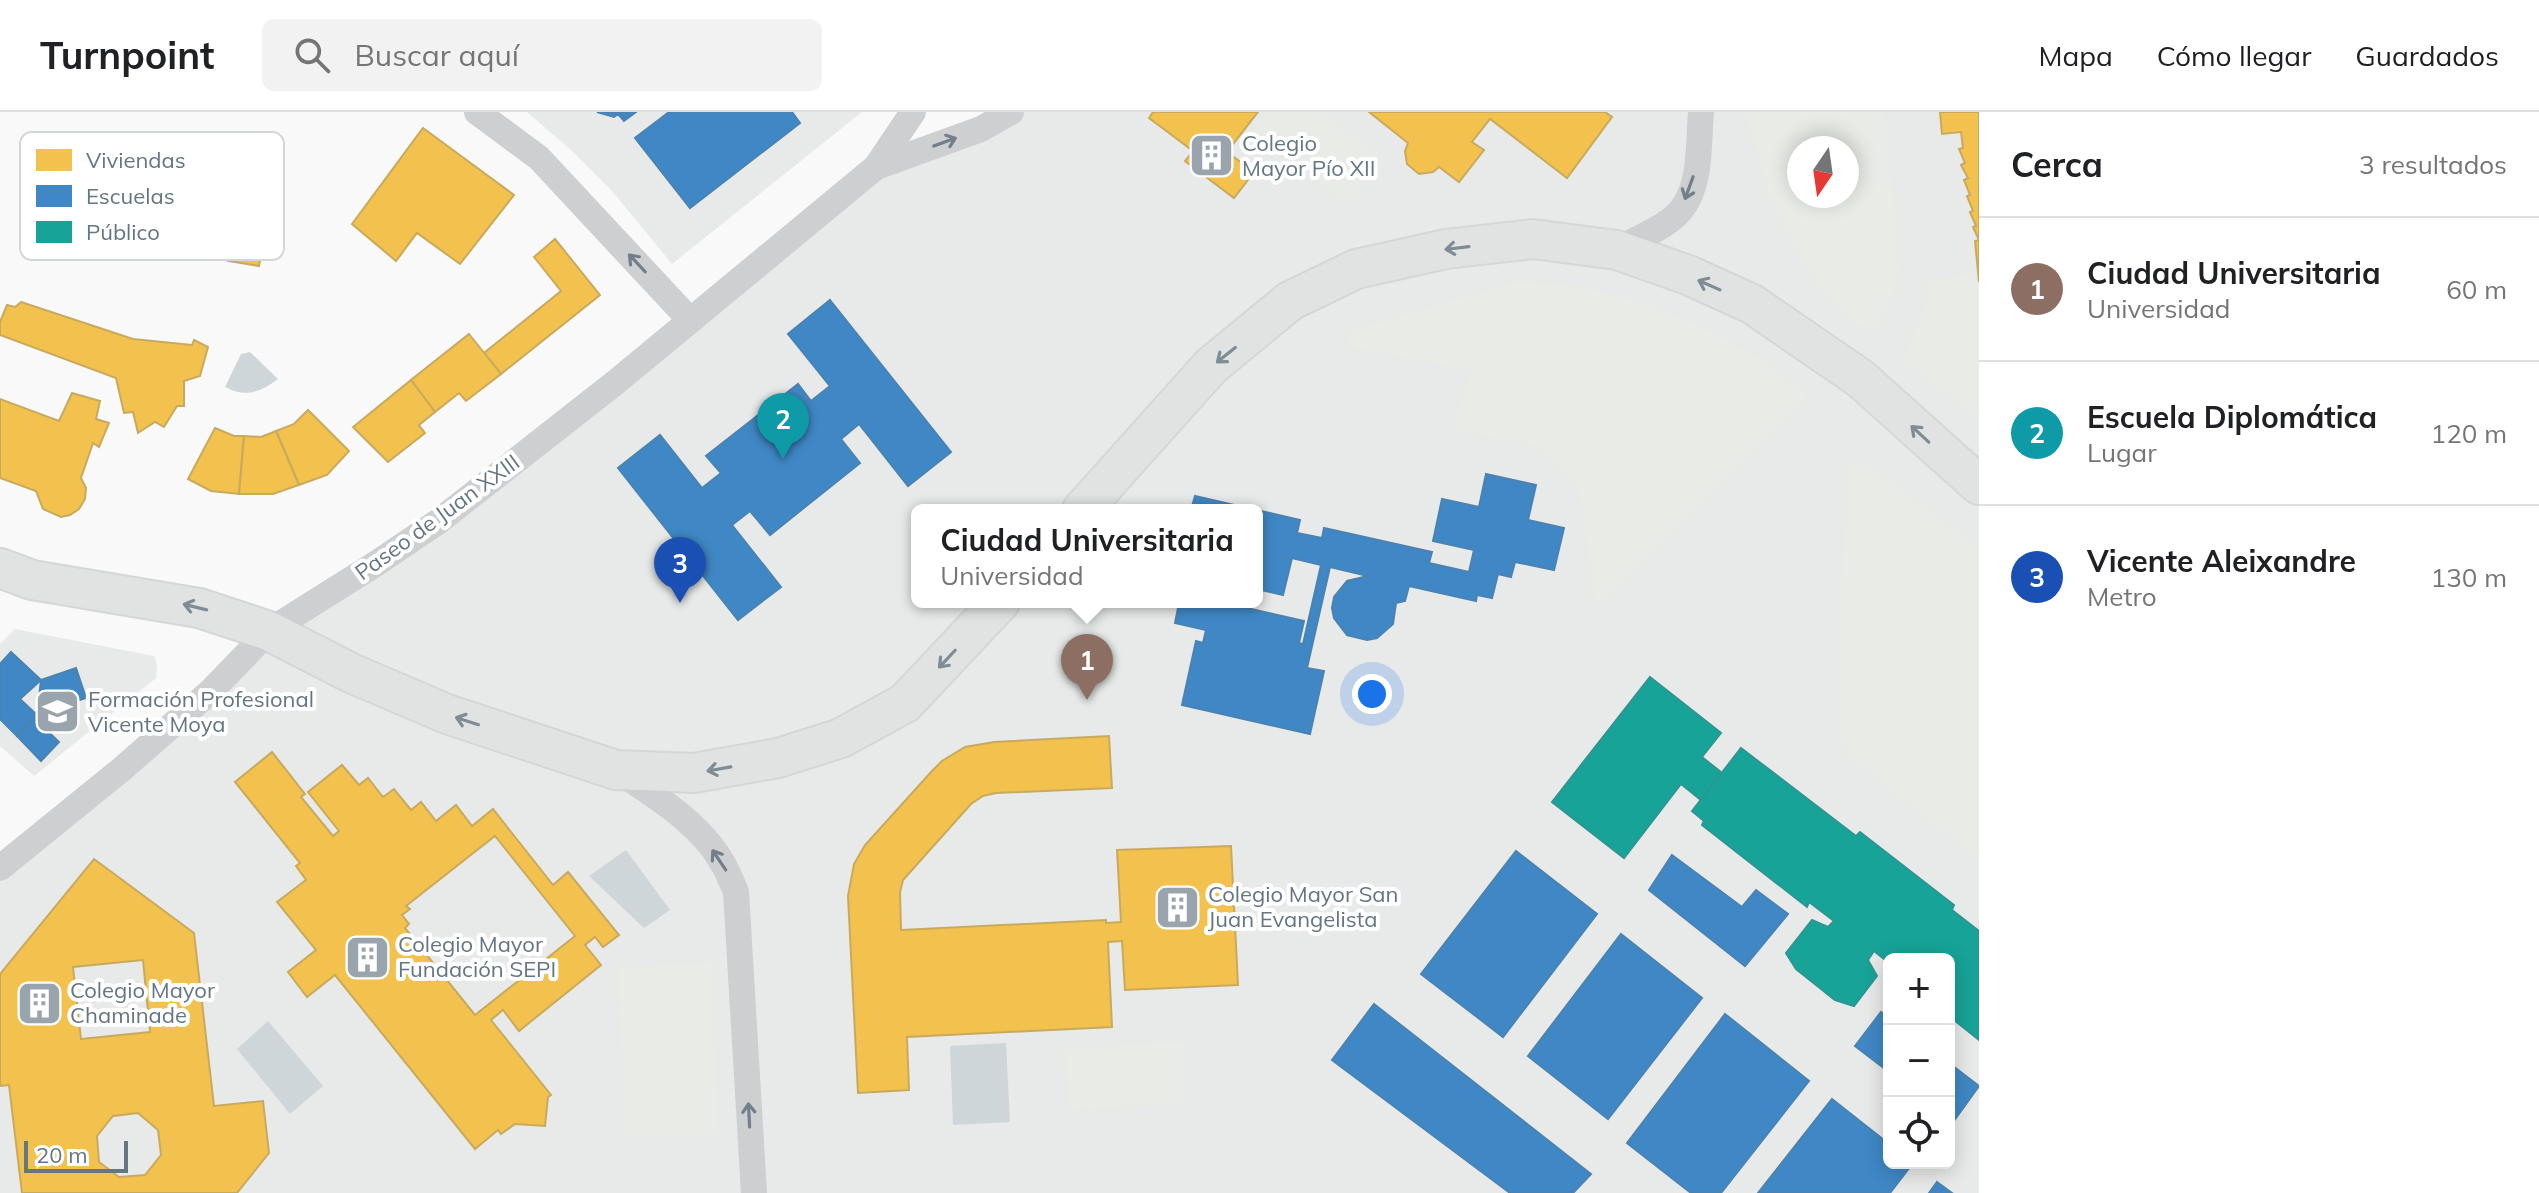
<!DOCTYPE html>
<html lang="es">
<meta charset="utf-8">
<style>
:root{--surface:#fff;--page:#f2f2f2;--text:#202124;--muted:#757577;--line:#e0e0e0;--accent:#0b8043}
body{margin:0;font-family:Mulish,sans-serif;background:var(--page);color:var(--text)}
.controls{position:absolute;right:24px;bottom:24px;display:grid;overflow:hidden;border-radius:12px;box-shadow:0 4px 20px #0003}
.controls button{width:72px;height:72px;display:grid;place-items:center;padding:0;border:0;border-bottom:2px solid var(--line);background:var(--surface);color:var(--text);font:40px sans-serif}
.compass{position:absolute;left:1787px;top:24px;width:72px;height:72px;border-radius:50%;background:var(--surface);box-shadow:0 4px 20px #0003;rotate:193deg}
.scale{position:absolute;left:24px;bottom:20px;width:104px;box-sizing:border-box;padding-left:8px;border:4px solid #657683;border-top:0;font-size:22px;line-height:28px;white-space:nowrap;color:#657683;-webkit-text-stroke:6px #fff;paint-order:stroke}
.you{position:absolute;left:1372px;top:582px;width:28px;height:28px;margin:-20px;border:6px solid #fff;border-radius:50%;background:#1a73e8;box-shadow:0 0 0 12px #1a73e833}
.badge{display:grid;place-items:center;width:52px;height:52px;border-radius:50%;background:var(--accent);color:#fff;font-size:26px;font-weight:700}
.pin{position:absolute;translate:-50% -66px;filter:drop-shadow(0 2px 4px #0008)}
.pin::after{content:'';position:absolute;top:42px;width:28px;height:24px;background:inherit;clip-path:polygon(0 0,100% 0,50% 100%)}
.popup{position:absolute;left:911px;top:392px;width:352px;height:104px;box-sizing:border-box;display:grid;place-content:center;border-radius:12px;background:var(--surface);filter:drop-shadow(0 2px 6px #0005);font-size:26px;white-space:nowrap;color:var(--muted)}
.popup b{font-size:30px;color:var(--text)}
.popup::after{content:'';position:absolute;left:50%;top:100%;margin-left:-16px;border:16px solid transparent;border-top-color:var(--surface)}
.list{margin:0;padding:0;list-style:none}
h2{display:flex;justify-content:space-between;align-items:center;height:104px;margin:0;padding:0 32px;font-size:34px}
h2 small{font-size:26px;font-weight:400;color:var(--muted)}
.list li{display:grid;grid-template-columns:52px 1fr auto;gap:24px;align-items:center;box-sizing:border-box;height:144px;padding:0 32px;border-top:2px solid var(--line)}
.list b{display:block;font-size:30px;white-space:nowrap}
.list p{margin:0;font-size:26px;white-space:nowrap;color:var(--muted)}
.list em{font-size:26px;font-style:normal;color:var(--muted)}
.icon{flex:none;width:44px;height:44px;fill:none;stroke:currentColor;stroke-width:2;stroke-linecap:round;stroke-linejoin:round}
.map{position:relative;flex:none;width:1979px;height:1081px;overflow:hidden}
header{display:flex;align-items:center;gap:48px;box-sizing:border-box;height:112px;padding:0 40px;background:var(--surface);border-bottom:2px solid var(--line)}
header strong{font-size:38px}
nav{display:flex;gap:44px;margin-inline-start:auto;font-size:28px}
.search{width:560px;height:72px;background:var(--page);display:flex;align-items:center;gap:20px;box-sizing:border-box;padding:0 28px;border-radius:12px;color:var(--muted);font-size:30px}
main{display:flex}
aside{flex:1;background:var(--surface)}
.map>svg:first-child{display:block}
.built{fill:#e8e9e9;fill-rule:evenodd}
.green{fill:#e8ebe6;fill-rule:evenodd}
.water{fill:#ced6d9}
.homes{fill:#f2c14e;stroke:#c8aa5e;stroke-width:2;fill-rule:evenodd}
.schools{fill:#3f88c5;stroke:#4a83b1;stroke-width:2}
.public{fill:#17a398;stroke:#2e9692;stroke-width:2}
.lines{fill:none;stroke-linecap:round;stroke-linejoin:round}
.secondary-casing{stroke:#d5d6d7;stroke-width:42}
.street{stroke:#cecfd0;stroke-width:26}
.secondary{stroke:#e1e2e2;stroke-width:38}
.oneway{stroke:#707f8b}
.oneway2{stroke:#7e8c96}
.labels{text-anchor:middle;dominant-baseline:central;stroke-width:8;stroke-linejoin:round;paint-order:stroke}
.poi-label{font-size:22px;fill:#657683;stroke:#fff;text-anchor:start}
.street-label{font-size:22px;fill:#657683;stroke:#fff}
.key{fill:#fff;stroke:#d1d6da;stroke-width:2}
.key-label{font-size:22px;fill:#657683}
</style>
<header>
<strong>Turnpoint</strong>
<div class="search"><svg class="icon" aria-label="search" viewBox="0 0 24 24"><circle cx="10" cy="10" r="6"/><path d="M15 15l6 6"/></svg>Buscar aquí</div>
<nav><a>Mapa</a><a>Cómo llegar</a><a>Guardados</a></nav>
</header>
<main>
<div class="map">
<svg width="1979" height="1081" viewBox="0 0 1979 1081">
<rect width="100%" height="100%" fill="#f9f9f9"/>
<g class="built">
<polygon points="527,0 862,0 672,152 612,79 571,38"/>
<path d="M1011,0H1979V1081H0V756L269,519L377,451L876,55ZM1799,36H1847V84H1799ZM917,398H1257V490H917ZM1889,847H1949V1051H1889Z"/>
<polygon points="15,517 154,544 157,553 156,566 34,664 0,634 0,532"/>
</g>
<g class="green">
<polygon points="1267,0 1320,0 1384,49 1350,93 1253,19"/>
<path d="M1745,0H1882L1886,10L1900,160L1886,198L1874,218L1861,214L1832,192L1788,123L1770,84ZM1799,36H1847V84H1799Z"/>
<polygon points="1978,161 1979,170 1979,308 1903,249 1925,193 1930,168"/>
<polygon points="1518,170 1578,174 1650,193 1699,214 1766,250 1807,283 1596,495 1579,375 1532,332 1452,318 1472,258 1344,233 1356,217"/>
<polygon points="1861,350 1870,354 1979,436 1979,748 1850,645 1839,626 1842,469 1848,359 1852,352"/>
<polygon points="712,851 718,1023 625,1026 618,855"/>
<polygon points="1184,930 1187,992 1069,997 1066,936"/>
</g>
<g class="water">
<path d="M250,240L278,267C261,280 245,286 225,275L241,242Z"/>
<polygon points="626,738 670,798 644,816 589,764"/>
<polygon points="268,909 323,974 290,1002 237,937"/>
<polygon points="1006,931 1010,1010 953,1013 950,934"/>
</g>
<g class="homes">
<polygon points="1153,0 1258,0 1227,40 1254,60 1234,86 1185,49 1193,39 1149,6"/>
<polygon points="1369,0 1605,0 1612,5 1567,66 1490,7 1472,30 1484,38 1459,70 1439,55 1433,60 1419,62 1407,52 1405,39 1408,31"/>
<polygon points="1940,0 1979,0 1979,170 1975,129 1979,128 1973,115 1976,114 1970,100 1973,99 1967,84 1970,83 1964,68 1968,66 1961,53 1965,51 1959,37 1963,36 1961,20 1942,22"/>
<polygon points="423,16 514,83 460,152 417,121 396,149 352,112"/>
<polygon points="175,32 278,51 259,154 228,149 230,141 194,135 193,143 156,137"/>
<polygon points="39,35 93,43 93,48 117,52 111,91 58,82 54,108 29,104"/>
<polygon points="555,127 600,183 501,262 484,241 561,179 534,145"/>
<polygon points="21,190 133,227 192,233 194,228 208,235 200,264 184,269 184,294 177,294 164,315 155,310 138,321 133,300 124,301 116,266 0,223 0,210 7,193 15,195"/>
<polygon points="469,222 501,262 466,289 459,281 435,300 411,268"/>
<polygon points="411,268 435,300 419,313 425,321 388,350 353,315"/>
<polygon points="72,281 100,289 96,307 109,311 99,335 93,331 81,366 86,376 85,387 79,397 70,403 61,405 43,397 36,379 0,366 0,287 59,309"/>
<polygon points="308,298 349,339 327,363 299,373 276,319 294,312"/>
<polygon points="215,316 234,324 244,324 239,382 211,379 188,367"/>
<polygon points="276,319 299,373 273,382 239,382 244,324 261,325"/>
<polygon points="1109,624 1112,676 996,681 983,684 971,692 903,768 900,780 901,818 1106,808 1106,811 1121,810 1117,738 1231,734 1238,873 1125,878 1122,829 1108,830 1112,915 907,925 909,978 858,981 848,784 854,752 865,733 932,659 942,649 965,635 994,630"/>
<path d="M272,640L305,682L301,685L333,724L339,719L308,680L342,653L359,673L368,666L383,685L394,677L411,698L421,690L436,709L456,693L472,714L493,697L553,773L568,760L619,823L603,835L595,825L585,833L601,853L519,919L503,898L491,908L551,983L548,985L545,1014L515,1012L501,1022L498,1018L475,1037L335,863L307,885L288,860L316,838L277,790L306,768L296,754L300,751L235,670ZM495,724L575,824L475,903L405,816L409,812L402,803L410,797L406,794Z"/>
<path d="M94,747L194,821L214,994L263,989L269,1041L237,1081H22L9,973L0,974V862ZM143,848L150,920L81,927L73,855ZM138,1001L158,1018L161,1043L145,1063L119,1065L99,1050L97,1024L113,1004Z"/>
</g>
<g class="schools">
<polygon points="597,0 636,0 624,9 618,2 614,5"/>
<polygon points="669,0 792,0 800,11 690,96 635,26"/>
<polygon points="830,188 951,340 908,374 859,312 841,327 860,351 770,423 750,399 732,413 781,475 738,508 618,356 660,323 702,376 721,361 706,344 798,272 811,289 830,274 788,222"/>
<polygon points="1486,362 1536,373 1528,408 1564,416 1554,458 1515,450 1511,465 1498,462 1492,486 1477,483 1476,489 1409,474 1405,489 1396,491 1393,512 1377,526 1367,528 1347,523 1334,506 1332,496 1334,485 1347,469 1368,464 1330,455 1307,556 1324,559 1310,622 1182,593 1196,529 1203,531 1206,518 1175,511 1179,491 1174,490 1221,490 1304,509 1299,531 1303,532 1321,453 1292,446 1283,483 1257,477 1257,398 1300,408 1297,421 1322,426 1324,416 1432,440 1429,451 1469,460 1474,438 1433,429 1442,387 1479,395"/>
<polygon points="1195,384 1256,398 1191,398"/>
<polygon points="11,540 41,568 20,587 37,603 17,624 0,607 0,552"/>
<polygon points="76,556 86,586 37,603 41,568"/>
<polygon points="34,606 59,630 41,649 17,624"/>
<polygon points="1516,739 1597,802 1503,925 1421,862"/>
<polygon points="1672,743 1742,795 1756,778 1788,802 1745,854 1649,778"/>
<polygon points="1621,822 1702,886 1608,1007 1528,944"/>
<polygon points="1374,892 1591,1062 1573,1081 1510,1081 1332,948"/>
<polygon points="1881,900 1889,906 1889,960 1855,934"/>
<polygon points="1725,902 1809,969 1721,1081 1691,1081 1627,1031"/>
<polygon points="1949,951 1979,974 1953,1010 1949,1007"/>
<polygon points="1832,987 1889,1032 1889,1051 1913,1051 1890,1081 1758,1081"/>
<polygon points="1937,1070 1952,1081 1929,1081"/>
</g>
<g class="public">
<polygon points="1650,565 1721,621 1702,645 1722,661 1701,688 1681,672 1624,746 1552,690"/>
<polygon points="1741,636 1856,724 1860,720 1954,793 1952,798 1979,819 1979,928 1949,904 1949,847 1889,847 1889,851 1874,839 1868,848 1877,864 1854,894 1835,888 1796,857 1786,841 1812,808 1828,815 1834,809 1809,790 1807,795 1702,713 1704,709 1692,699"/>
</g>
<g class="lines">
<defs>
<g id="secondary">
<polyline points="1082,398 1211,254 1290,189 1356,157 1446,137 1533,127 1617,138 1688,163 1752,192 1861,267 1979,373"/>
<polyline points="0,456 32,468 199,496 269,519 351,561 447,602 616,658 694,661 778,646 841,626 905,591 1000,490"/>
</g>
</defs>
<use href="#secondary" class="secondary-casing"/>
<g class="street">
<polyline points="477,0 539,46 690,208"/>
<polyline points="876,55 981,17 1011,0"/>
<path d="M1617,138C1637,126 1666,116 1681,98C1702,72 1698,31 1701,0"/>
<path d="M616,658C653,683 701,711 723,752C728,760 732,771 736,780L754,1081"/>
<polyline points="0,756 122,657 211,579 269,519 377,451 439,409 616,270 876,55 913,0"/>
</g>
<use href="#secondary" class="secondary"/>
</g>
<defs><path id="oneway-shaft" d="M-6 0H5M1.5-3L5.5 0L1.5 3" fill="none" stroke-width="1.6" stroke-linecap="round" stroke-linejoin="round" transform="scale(2)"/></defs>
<g class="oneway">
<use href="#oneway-shaft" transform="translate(945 30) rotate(-20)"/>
<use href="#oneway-shaft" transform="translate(1689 76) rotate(110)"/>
<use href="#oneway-shaft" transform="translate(637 151) rotate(-133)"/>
<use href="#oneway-shaft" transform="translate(719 748) rotate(-124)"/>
<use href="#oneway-shaft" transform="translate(749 1003) rotate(-93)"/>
</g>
<g class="oneway2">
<use href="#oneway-shaft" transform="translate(1457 136) rotate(173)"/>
<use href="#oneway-shaft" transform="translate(1709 173) rotate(-156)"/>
<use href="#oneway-shaft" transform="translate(1226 243) rotate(141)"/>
<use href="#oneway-shaft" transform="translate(1920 322) rotate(-137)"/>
<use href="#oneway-shaft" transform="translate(195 495) rotate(-166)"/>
<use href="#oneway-shaft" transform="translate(947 547) rotate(133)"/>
<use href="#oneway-shaft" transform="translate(467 609) rotate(-162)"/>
<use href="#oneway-shaft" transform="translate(719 657) rotate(170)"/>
</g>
<defs>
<symbol id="building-square" viewBox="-11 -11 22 22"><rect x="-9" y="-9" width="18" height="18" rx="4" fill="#99a4ac" stroke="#fff"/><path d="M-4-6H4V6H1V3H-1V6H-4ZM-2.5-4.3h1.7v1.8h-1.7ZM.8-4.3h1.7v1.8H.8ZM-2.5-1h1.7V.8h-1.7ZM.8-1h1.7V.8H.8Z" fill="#fff"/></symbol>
<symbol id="school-square" viewBox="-11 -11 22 22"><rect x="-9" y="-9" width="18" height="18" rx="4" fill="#99a4ac" stroke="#fff"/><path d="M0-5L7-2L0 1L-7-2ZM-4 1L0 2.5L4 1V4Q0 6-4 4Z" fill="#fff"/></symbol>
</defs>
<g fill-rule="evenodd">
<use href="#building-square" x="1186" y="18" width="51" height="51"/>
<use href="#school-square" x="32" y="574" width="51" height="51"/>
<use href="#building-square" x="1152" y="770" width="51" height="51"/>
<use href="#building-square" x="342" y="820" width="51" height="51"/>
<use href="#building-square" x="14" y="866" width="51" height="51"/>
</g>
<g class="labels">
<g class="poi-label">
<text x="1242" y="31">Colegio<tspan x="1242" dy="25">Mayor Pío XII</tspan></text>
<text x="88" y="587">Formación Profesional<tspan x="88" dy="25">Vicente Moya</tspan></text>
<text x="1208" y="782">Colegio Mayor San<tspan x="1208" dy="25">Juan Evangelista</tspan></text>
<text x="398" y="832">Colegio Mayor<tspan x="398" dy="25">Fundación SEPI</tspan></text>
<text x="70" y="878">Colegio Mayor<tspan x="70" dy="25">Chaminade</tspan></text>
</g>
<g class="street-label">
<text transform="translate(437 405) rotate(-36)">Paseo de Juan XXIII</text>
</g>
</g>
<rect x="20" y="20" width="264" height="128" rx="12" class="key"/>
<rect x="36" y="37" width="36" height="22" fill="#f2c14e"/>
<rect x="36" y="73" width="36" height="22" fill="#3f88c5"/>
<rect x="36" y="109" width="36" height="22" fill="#17a398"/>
<g class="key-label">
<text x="86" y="56">Viviendas</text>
<text x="86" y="92">Escuelas</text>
<text x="86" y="128">Público</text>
</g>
</svg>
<div class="controls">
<button>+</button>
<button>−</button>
<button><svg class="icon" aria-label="locate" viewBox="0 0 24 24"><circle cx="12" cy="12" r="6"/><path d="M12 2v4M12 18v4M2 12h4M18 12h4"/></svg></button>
</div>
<svg class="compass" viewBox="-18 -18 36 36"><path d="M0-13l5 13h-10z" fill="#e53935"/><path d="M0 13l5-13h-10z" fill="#757577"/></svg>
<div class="scale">20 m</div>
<div class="you"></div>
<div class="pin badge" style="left:1087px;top:588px;background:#8d6e63">1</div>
<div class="popup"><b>Ciudad Universitaria</b>Universidad</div>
<div class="pin badge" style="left:783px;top:347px;background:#0f9aa8">2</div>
<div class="pin badge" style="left:680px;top:491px;background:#1a4fb4">3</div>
</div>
<aside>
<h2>Cerca<small>3 resultados</small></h2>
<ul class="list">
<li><span class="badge" style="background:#8d6e63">1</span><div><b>Ciudad Universitaria</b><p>Universidad</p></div><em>60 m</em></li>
<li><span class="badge" style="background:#0f9aa8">2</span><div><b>Escuela Diplomática</b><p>Lugar</p></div><em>120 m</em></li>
<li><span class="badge" style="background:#1a4fb4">3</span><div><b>Vicente Aleixandre</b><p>Metro</p></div><em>130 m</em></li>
</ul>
</aside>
</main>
